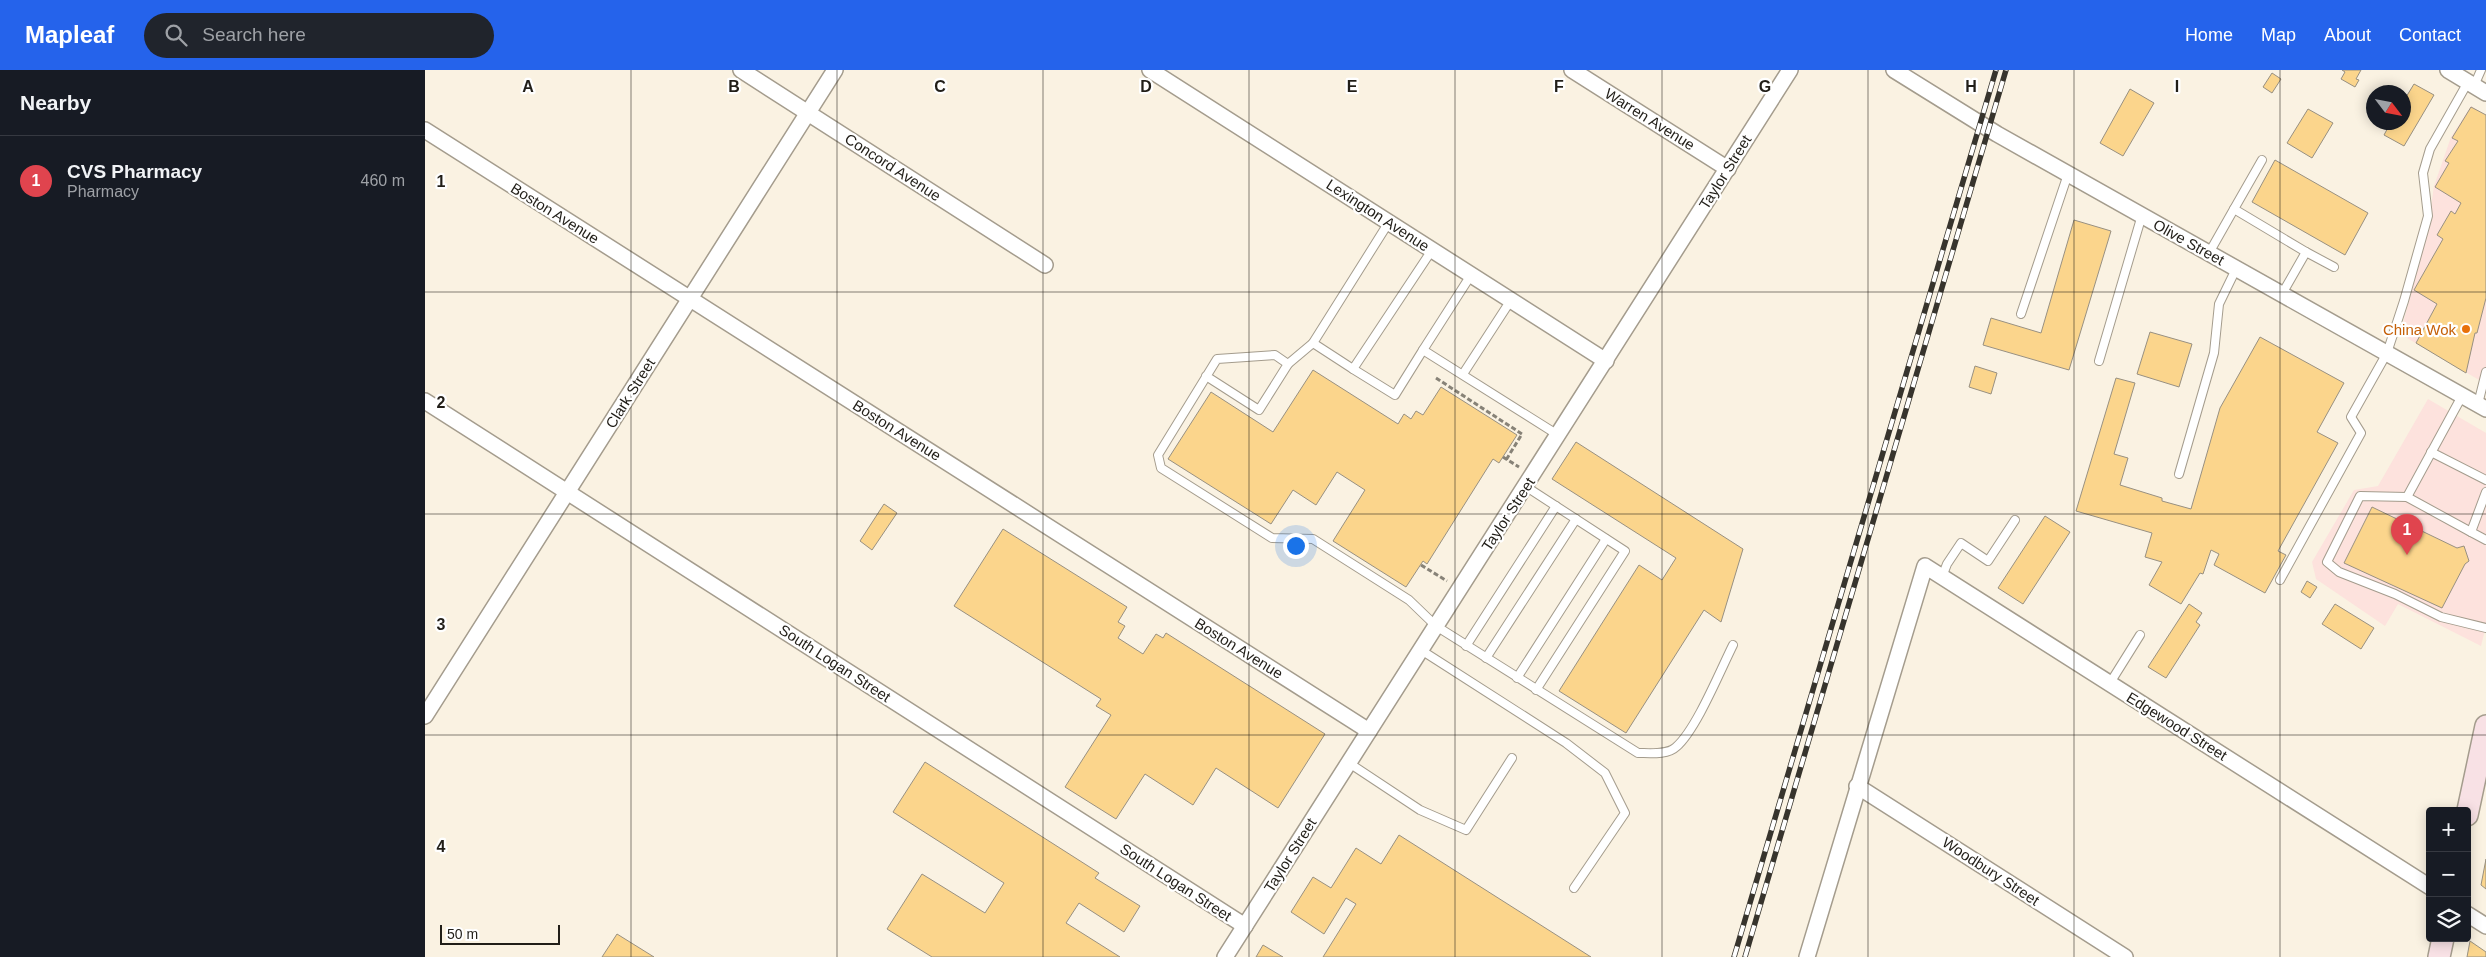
<!DOCTYPE html>
<meta charset="utf-8">
<style>
:root{--surface:#171b24;--page:#20242c;--text:#f1f3f6;--muted:#9ea1a6;--line:#363941;--accent:#2563eb}
body{margin:0;font-family:Arial,sans-serif;background:var(--page);color:var(--text)}
.controls{position:absolute;right:15px;bottom:15px;display:grid;overflow:hidden;border-radius:5px;box-shadow:0 2px 12px #0003}
.controls button{width:45px;height:45px;display:grid;place-items:center;padding:0;border:0;border-bottom:1px solid var(--line);background:var(--surface);color:var(--text);font:25px sans-serif}
.compass{position:absolute;left:1941px;top:15px;width:45px;height:45px;border-radius:50%;background:var(--surface);box-shadow:0 2px 12px #0003;rotate:122deg}
.scale{position:absolute;left:15px;bottom:12px;width:120px;box-sizing:border-box;padding-left:5px;border:2px solid #211e18;border-top:0;font-size:14px;line-height:18px;white-space:nowrap;color:#211e18;-webkit-text-stroke:4px #fff;paint-order:stroke}
.you{position:absolute;left:870px;top:475px;width:18px;height:18px;margin:-12px;border:4px solid #fff;border-radius:50%;background:#1a73e8;box-shadow:0 0 0 8px #1a73e833}
.badge{display:grid;place-items:center;width:32px;height:32px;border-radius:50%;background:var(--accent);color:#fff;font-size:16px;font-weight:700}
.pin{position:absolute;translate:-50% -41px;filter:drop-shadow(0 1px 2px #0008)}
.pin::after{content:'';position:absolute;top:26px;width:18px;height:15px;background:inherit;clip-path:polygon(0 0,100% 0,50% 100%)}
.list{margin:0;padding:0;list-style:none}
h2{display:flex;justify-content:space-between;align-items:center;height:65px;margin:0;padding:0 20px;font-size:21px}
h2 small{font-size:16px;font-weight:400;color:var(--muted)}
.list li{display:grid;grid-template-columns:32px 1fr auto;gap:15px;align-items:center;box-sizing:border-box;height:90px;padding:0 20px;border-top:1px solid var(--line)}
.list b{display:block;font-size:19px;white-space:nowrap}
.list p{margin:0;font-size:16px;white-space:nowrap;color:var(--muted)}
.list em{font-size:16px;font-style:normal;color:var(--muted)}
.icon{flex:none;width:28px;height:28px;fill:none;stroke:currentColor;stroke-width:2;stroke-linecap:round;stroke-linejoin:round}
.map{position:relative;flex:none;width:2061px;height:887px;overflow:hidden}
header{display:flex;align-items:center;gap:30px;box-sizing:border-box;height:70px;padding:0 25px;background:var(--accent);color:#fff}
header strong{font-size:24px}
nav{display:flex;gap:28px;margin-inline-start:auto;font-size:18px}
.search{width:350px;height:45px;background:var(--page);display:flex;align-items:center;gap:12px;box-sizing:border-box;padding:0 18px;border-radius:28px;color:var(--muted);font-size:19px}
main{display:flex}
aside{flex:1;background:var(--surface)}
.map>svg:first-child{display:block}
.commercial{fill:#fde2dd}
.building{fill:#fbd58c;stroke:#989081}
.lines{fill:none;stroke-linecap:round;stroke-linejoin:round}
.lane-casing{stroke:#a49c8d;stroke-width:10}
.street-casing{stroke:#a49c8d;stroke-width:18}
.secondary-casing{stroke:#a49c8d;stroke-width:24}
.path{stroke:#878277;stroke-width:3;stroke-dasharray:5 2.5;stroke-linecap:butt}
.lane{stroke:#fff;stroke-width:8}
.street{stroke:#fff;stroke-width:15}
.secondary{stroke:#f8e1e5;stroke-width:21}
.rail-casing{stroke:#37342d;stroke-width:5.5}
.rail{stroke:#fff;stroke-width:4;stroke-dasharray:11;stroke-linecap:butt}
.grid{fill:none;stroke:#211e18;stroke-width:1;stroke-opacity:0.55}
.food-dot{fill:#e8710a;stroke:#fff;stroke-width:2}
.labels{text-anchor:middle;dominant-baseline:central;stroke-width:4.5;stroke-linejoin:round;paint-order:stroke}
.street-label{font-size:15px;fill:#211e18;stroke:#fff}
.food-label{font-size:15px;fill:#c56008;stroke:#fff;text-anchor:end}
.grid-label{font-size:16px;text-anchor:middle;font-weight:bold;fill:#211e18;stroke:#fff;stroke-width:4.5;stroke-linejoin:round;paint-order:stroke}
</style>
<header>
<strong>Mapleaf</strong>
<div class="search"><svg class="icon" aria-label="search" viewBox="0 0 24 24"><circle cx="10" cy="10" r="6"/><path d="M15 15l6 6"/></svg>Search here</div>
<nav><a>Home</a><a>Map</a><a>About</a><a>Contact</a></nav>
</header>
<main>
<aside>
<h2>Nearby<small></small></h2>
<ul class="list">
<li><span class="badge" style="background:#e0444e">1</span><div><b>CVS Pharmacy</b><p>Pharmacy</p></div><em>460 m</em></li>
</ul>
</aside>
<div class="map">
<svg width="2061" height="887" viewBox="0 0 2061 887">
<rect width="100%" height="100%" fill="#faf2e2"/>
<g class="commercial">
<polygon points="2046,36 2061,45 2061,314 1975,264 2002,164 2009,116 2026,67"/>
<polygon points="2003,329 2061,363 2061,556 2056,576 1973,534 1960,556 1891,509 1887,492 1929,420 1953,416"/>
</g>
<g class="building">
<polygon points="1917,0 1936,0 1931,9 1934,10 1930,17 1916,9 1920,2"/>
<polygon points="1847,3 1856,9 1847,23 1838,17"/>
<polygon points="1989,14 2009,25 1979,76 1959,65 1966,52 1978,52 1978,32"/>
<polygon points="1705,19 1729,33 1698,86 1675,73"/>
<polygon points="2046,37 2061,45 2061,228 2052,263 2050,263 2041,303 1991,273 2012,234 1989,220 2018,169 2012,165 2026,141 2030,144 2036,133 2010,117 2024,93 2020,91 2033,71 2027,68"/>
<polygon points="1883,39 1908,53 1887,88 1862,73"/>
<polygon points="1850,90 1943,143 1920,185 1827,132"/>
<polygon points="1649,150 1686,161 1644,300 1558,275 1566,248 1616,263"/>
<polygon points="1725,262 1767,274 1754,317 1712,304"/>
<polygon points="1835,267 1919,313 1892,362 1913,373 1853,481 1861,485 1840,523 1789,495 1794,484 1786,480 1778,504 1775,503 1756,534 1724,515 1737,492 1720,487 1727,463 1651,441 1691,308 1710,313 1689,384 1703,388 1695,415 1737,428 1737,431 1766,439 1795,338"/>
<polygon points="1550,296 1572,303 1566,324 1544,317"/>
<polygon points="888,300 973,354 979,344 986,349 991,341 998,345 1016,317 1092,365 1074,393 1068,389 1002,494 998,491 981,517 908,471 940,420 912,402 891,435 868,420 846,454 743,389 786,322 848,362"/>
<polygon points="1151,372 1318,479 1296,552 1279,540 1201,663 1134,621 1214,495 1237,510 1251,488 1127,409"/>
<polygon points="459,434 472,443 447,480 435,471"/>
<polygon points="1947,437 2032,478 2039,476 2044,491 2040,494 2017,538 1919,493"/>
<polygon points="1620,446 1645,462 1598,534 1573,518"/>
<polygon points="578,459 702,537 693,552 700,556 693,568 718,584 731,564 738,568 741,563 900,664 853,738 791,698 768,735 720,704 691,749 640,717 686,645 671,636 676,629 529,536"/>
<polygon points="1882,511 1892,517 1885,528 1876,522"/>
<polygon points="1764,534 1777,543 1771,552 1775,555 1741,608 1723,597"/>
<polygon points="1910,534 1949,558 1936,579 1897,554"/>
<polygon points="500,692 674,803 670,808 715,836 699,862 654,833 641,853 695,887 507,887 462,859 497,804 560,843 579,813 468,742"/>
<polygon points="974,765 1166,887 898,887 931,834 921,828 899,864 866,842 888,807 906,818 931,778 956,794"/>
<polygon points="2061,789 2061,819 2056,815"/>
<polygon points="192,864 229,887 177,887"/>
<polygon points="2045,871 2061,882 2061,887 2042,887"/>
<polygon points="838,875 858,887 831,887"/>
</g>
<g class="lines">
<defs>
<g id="lane">
<polyline points="2049,16 2056,0"/>
<polyline points="1837,90 1809,139 1881,182"/>
<polyline points="964,152 888,273 928,299 1007,180"/>
<polyline points="1784,183 1809,139"/>
<polyline points="1046,205 998,280 1133,365"/>
<polyline points="1857,224 1881,182 1909,197"/>
<polyline points="1596,244 1643,104"/>
<polyline points="1674,291 1717,145"/>
<polyline points="863,294 888,273"/>
<polyline points="928,299 970,325 998,280"/>
<polyline points="1038,304 1086,230"/>
<path d="M781,306L834,340L863,294L850,285L792,289L733,385L736,398L847,468L888,469L984,530L1011,556L1213,683C1224,683 1243,685 1251,677C1271,660 1295,601 1308,575"/>
<polyline points="2053,334 2061,302"/>
<polyline points="2006,382 2061,410"/>
<polyline points="1754,404 1789,283 1794,234 1811,199"/>
<polyline points="1100,416 1200,481 1111,620"/>
<polyline points="2061,422 2046,462 2061,470"/>
<polyline points="1982,427 2037,326"/>
<polyline points="2046,462 1982,427 1935,426 1902,492 1914,502 1970,524 2016,547 2061,558"/>
<polyline points="1517,507 1522,494 1536,473 1563,491 1590,450"/>
<polyline points="1855,510 1936,363 1926,347 1962,283 1979,231 2003,146 1998,103 2005,79 2043,12"/>
<polyline points="1041,576 1131,436"/>
<polyline points="996,580 1141,673 1180,703 1200,743 1149,818"/>
<polyline points="1061,588 1151,449"/>
<polyline points="1092,608 1181,469"/>
<polyline points="1685,613 1715,565"/>
<polyline points="924,693 995,740 1041,760 1087,688"/>
</g>
<g id="street">
<polyline points="316,0 620,195"/>
<polyline points="725,0 1181,291"/>
<polyline points="1147,0 1303,99"/>
<polyline points="1469,0 1572,64 2061,339"/>
<polyline points="2023,0 2061,23"/>
<polyline points="0,60 944,661"/>
<polyline points="0,331 820,856"/>
<polyline points="0,646 410,0"/>
<polyline points="1432,716 1700,887"/>
<polyline points="2042,844 2061,856"/>
<polyline points="800,887 1365,0"/>
<polyline points="1382,887 1500,496 2005,817"/>
</g>
<g id="secondary">
<polyline points="2042,745 2061,656"/>
<polyline points="2014,887 2018,868"/>
</g>
</defs>
<use href="#lane" class="lane-casing"/>
<use href="#street" class="street-casing"/>
<use href="#secondary" class="secondary-casing"/>
<g class="path">
<polyline points="1011,308 1097,364 1081,390"/>
<polyline points="1078,387 1094,397"/>
<polyline points="996,495 1022,511"/>
</g>
<use href="#lane" class="lane"/>
<use href="#street" class="street"/>
<use href="#secondary" class="secondary"/>
<defs>
<g id="rail">
<polyline points="1309,887 1571,0"/>
<polyline points="1320,887 1581,0"/>
</g>
</defs>
<use href="#rail" class="rail-casing"/>
<use href="#rail" class="rail"/>
</g>
<path class="grid" d="M206,0V887M412,0V887M618,0V887M824,0V887M1030,0V887M1237,0V887M1443,0V887M1649,0V887M1855,0V887M0,222H2061M0,444H2061M0,665H2061"/>
<circle class="food-dot" cx="2041" cy="259" r="5"/>
<g class="labels">
<g class="street-label">
<text transform="translate(1225 49) rotate(32)">Warren Avenue</text>
<text transform="translate(468 97) rotate(33)">Concord Avenue</text>
<text transform="translate(1300 102) rotate(-58)">Taylor Street</text>
<text transform="translate(130 143) rotate(32)">Boston Avenue</text>
<text transform="translate(953 145) rotate(33)">Lexington Avenue</text>
<text transform="translate(1764 172) rotate(29)">Olive Street</text>
<text transform="translate(205 323) rotate(-58)">Clark Street</text>
<text transform="translate(472 360) rotate(32)">Boston Avenue</text>
<text transform="translate(1083 444) rotate(-57)">Taylor Street</text>
<text transform="translate(814 578) rotate(32)">Boston Avenue</text>
<text transform="translate(410 593) rotate(33)">South Logan Street</text>
<text transform="translate(1752 656) rotate(32)">Edgewood Street</text>
<text transform="translate(865 785) rotate(-58)">Taylor Street</text>
<text transform="translate(1566 801) rotate(33)">Woodbury Street</text>
<text transform="translate(751 812) rotate(33)">South Logan Street</text>
</g>
<g class="food-label">
<text x="2031" y="259">China Wok</text>
</g>
</g>
<g class="grid-label">
<text x="103" y="22">A</text>
<text x="309" y="22">B</text>
<text x="515" y="22">C</text>
<text x="721" y="22">D</text>
<text x="927" y="22">E</text>
<text x="1134" y="22">F</text>
<text x="1340" y="22">G</text>
<text x="1546" y="22">H</text>
<text x="1752" y="22">I</text>
<text x="16" y="117">1</text>
<text x="16" y="338">2</text>
<text x="16" y="560">3</text>
<text x="16" y="782">4</text>
</g>
</svg>
<div class="controls">
<button>+</button>
<button>−</button>
<button><svg class="icon" aria-label="layers" viewBox="0 0 24 24"><path d="M12 4l9 5-9 5-9-5zM3 14l9 5 9-5"/></svg></button>
</div>
<svg class="compass" viewBox="-18 -18 36 36"><path d="M0-13l5 13h-10z" fill="#e53935"/><path d="M0 13l5-13h-10z" fill="#9ea1a6"/></svg>
<div class="scale">50 m</div>
<div class="you"></div>
<div class="pin badge" style="left:1982px;top:485px;background:#e0444e">1</div>
</div>
</main>
